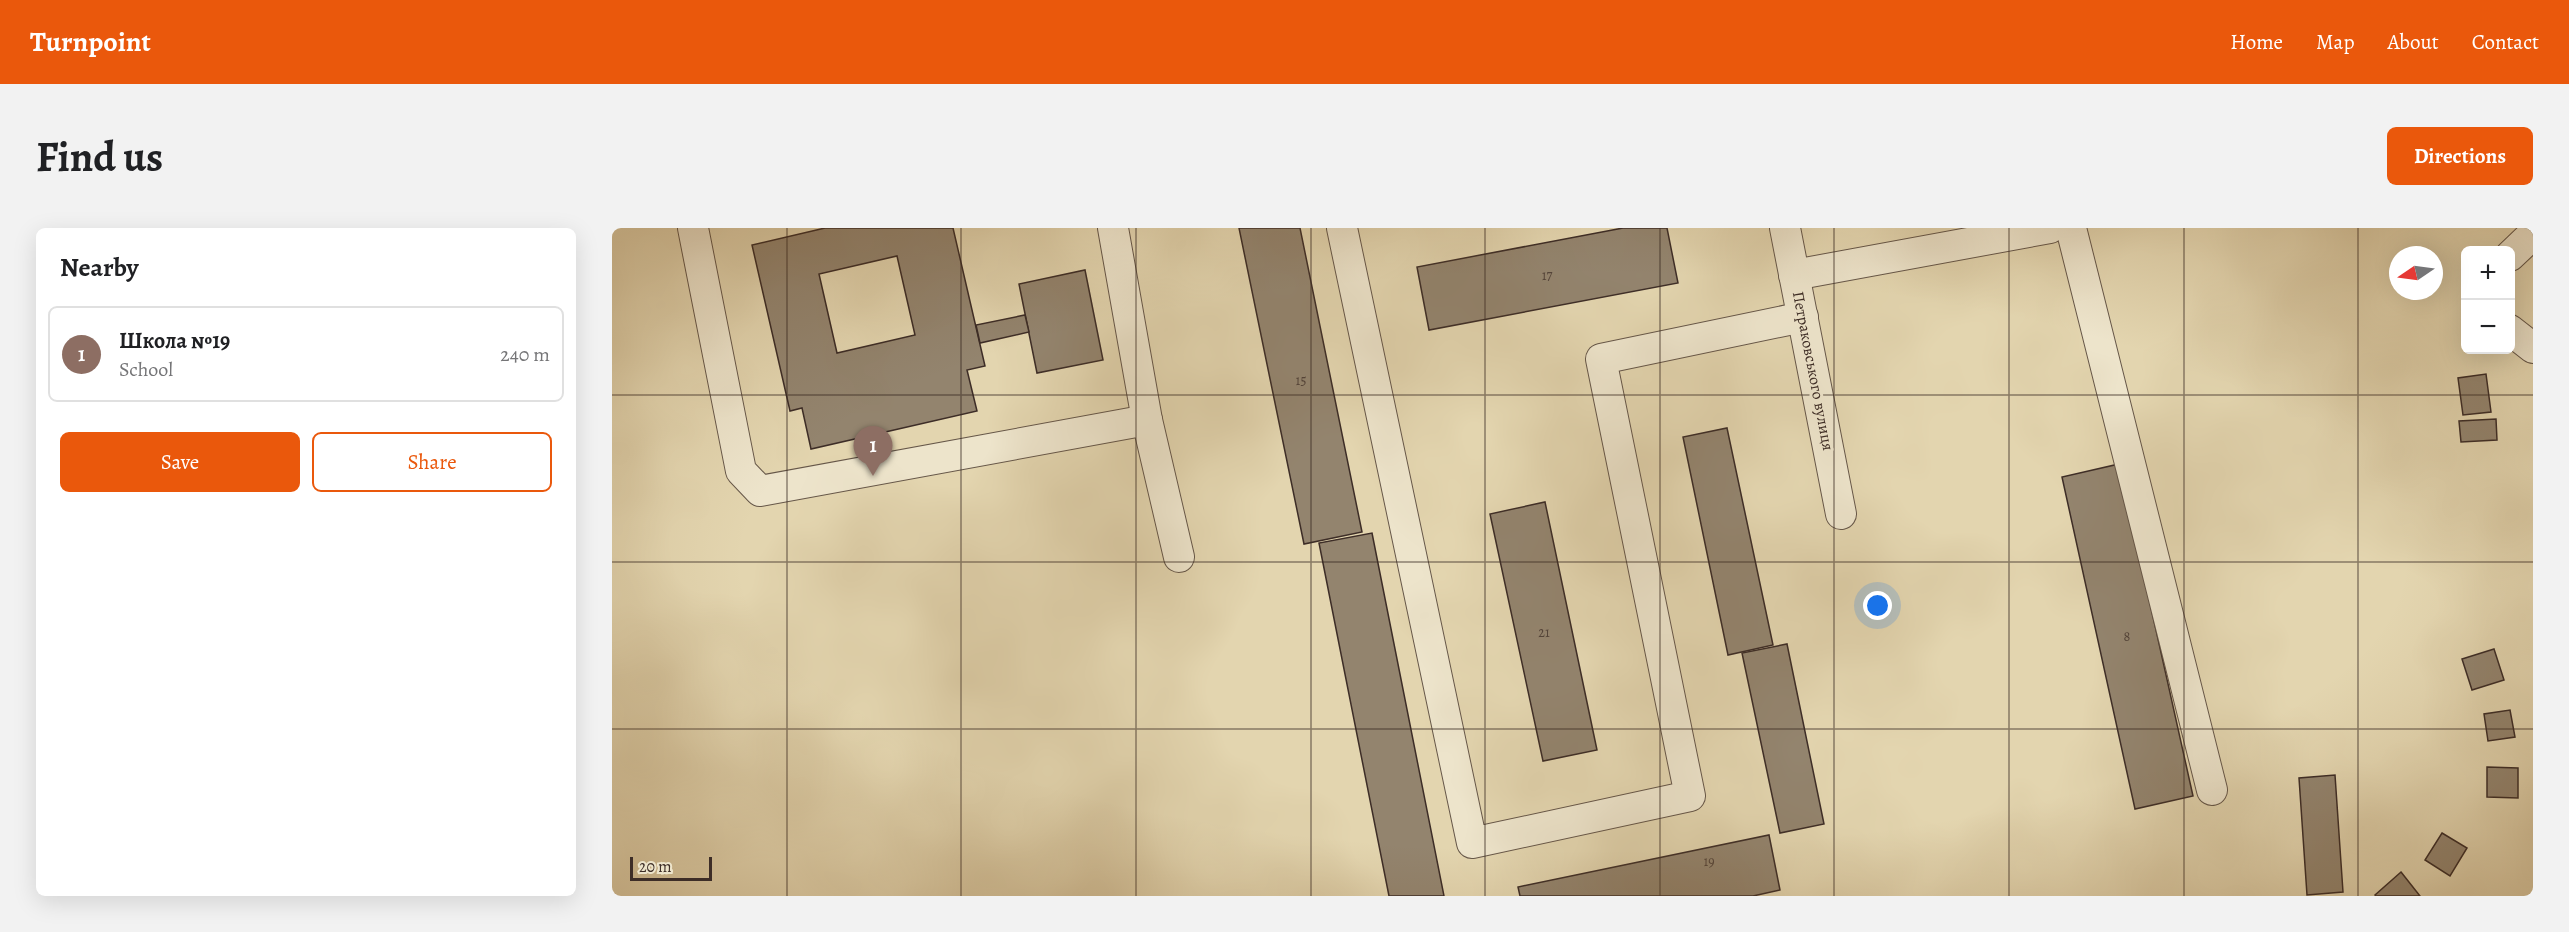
<!DOCTYPE html>
<meta charset="utf-8">
<style>
:root{--surface:#fff;--page:#f2f2f2;--text:#202124;--muted:#757577;--line:#e0e0e0;--accent:#ea580c}
body{margin:0;font-family:Alegreya,serif;background:var(--page);color:var(--text)}
.controls{position:absolute;right:18px;top:18px;display:grid;overflow:hidden;border-radius:9px;box-shadow:0 6px 24px #0002}
.controls button{width:54px;height:54px;display:grid;place-items:center;padding:0;border:0;border-bottom:2px solid var(--line);background:var(--surface);color:var(--text);font:30px sans-serif}
.compass{position:absolute;left:1777px;top:18px;width:54px;height:54px;border-radius:50%;background:var(--surface);box-shadow:0 6px 24px #0002;rotate:257deg}
.scale{position:absolute;left:18px;bottom:15px;width:82px;box-sizing:border-box;padding-left:6px;border:3px solid #3d2d27;border-top:0;font-size:16px;line-height:21px;white-space:nowrap;color:#3d2d27;-webkit-text-stroke:4px #ede4cb;paint-order:stroke}
.you{position:absolute;left:1266px;top:378px;width:21px;height:21px;margin:-15px;border:4px solid #fff;border-radius:50%;background:#1a73e8;box-shadow:0 0 0 9px #1a73e833}
.badge{display:grid;place-items:center;width:39px;height:39px;border-radius:50%;background:var(--accent);color:#fff;font-size:20px;font-weight:700}
.pin{position:absolute;translate:-50% -50px;filter:drop-shadow(0 2px 3px #0008)}
.pin::after{content:'';position:absolute;top:32px;width:21px;height:18px;background:inherit;clip-path:polygon(0 0,100% 0,50% 100%)}
.list{margin:0;padding:0;list-style:none}
h2{display:flex;justify-content:space-between;align-items:center;height:78px;margin:0;padding:0 24px;font-size:26px}
h2 small{font-size:20px;font-weight:400;color:var(--muted)}
.list li{display:grid;grid-template-columns:39px 1fr auto;gap:18px;align-items:center;box-sizing:border-box;height:96px;margin:0 12px 12px;padding:0 12px;border:2px solid var(--line);border-radius:9px}
.list b{display:block;font-size:22px;white-space:nowrap}
.list p{margin:0;font-size:20px;white-space:nowrap;color:var(--muted)}
.list em{font-size:20px;font-style:normal;color:var(--muted)}
.actions{display:flex;gap:12px;padding:18px 24px}
.actions a{flex:1;padding:14px 0;border:2px solid var(--accent);border-radius:9px;text-align:center;font-size:21px;color:var(--accent)}
.actions .main{background:var(--accent);color:#fff}
.map{position:relative;flex:none;width:1921px;height:668px;overflow:hidden;border-radius:9px}
header{display:flex;align-items:center;gap:36px;box-sizing:border-box;height:84px;padding:0 30px;background:var(--accent);color:#fff}
header strong{font-size:28px}
nav{display:flex;gap:33px;margin-inline-start:auto;font-size:21px}
.intro{display:flex;align-items:center;justify-content:space-between;box-sizing:border-box;height:144px;padding:0 36px}
h1{margin:0;font-size:42px}
.button{padding:15px 27px;border-radius:9px;background:var(--accent);color:#fff;font-size:21px;font-weight:700}
main{display:flex;gap:36px;padding:0 36px}
aside{flex:1;background:var(--surface);border-radius:9px;box-shadow:0 6px 24px #0002}
.map>svg:first-child{display:block}
.building{fill:#93846e;stroke:#3d2d27;stroke-width:1.5;fill-rule:evenodd}
.lines{fill:none;stroke-linecap:round;stroke-linejoin:round}
.minor-casing{stroke:#665749;stroke-width:32}
.minor{stroke:#ede4cb;stroke-width:30}
.grid{fill:none;stroke:#3d2d27;stroke-width:1.5;stroke-opacity:0.55}
.labels{text-anchor:middle;dominant-baseline:central;stroke-width:6;stroke-linejoin:round;paint-order:stroke}
.number-label{font-size:14px;fill:#524339}
.street-label{font-size:16px;fill:#3d2d27;stroke:#ede4cb}
</style>
<header>
<strong>Turnpoint</strong>
<nav><a>Home</a><a>Map</a><a>About</a><a>Contact</a></nav>
</header>
<div class="intro"><h1>Find us</h1><a class="button">Directions</a></div>
<main>
<aside>
<h2>Nearby<small></small></h2>
<ul class="list">
<li><span class="badge" style="background:#8d6e63">1</span><div><b>Школа №19</b><p>School</p></div><em>240 m</em></li>
</ul>
<div class="actions"><a class="main">Save</a><a>Share</a></div>
</aside>
<div class="map">
<svg width="1921" height="668" viewBox="0 0 1921 668">
<rect width="100%" height="100%" fill="#e3d5af"/>
<filter id="stains"><feTurbulence type="fractalNoise" baseFrequency=".00333" numOctaves="4"/><feColorMatrix values="0 0 0 0 .2 0 0 0 0 .09 0 0 0 0 .02 0 0 0 .5 -.17"/></filter>
<radialGradient id="worn" r=".72"><stop offset=".6" stop-color="#630" stop-opacity="0"/><stop offset="1" stop-color="#630" stop-opacity=".3"/></radialGradient>
<g class="building">
<path d="M213,0H341L373,138L355,142L365,183L199,221L190,180L178,183L140,17ZM285,28L303,107L225,125L207,46Z"/>
<polygon points="627,0 688,0 750,304 692,316"/>
<polygon points="1011,0 1055,0 1066,55 817,102 805,39"/>
<polygon points="473,42 491,132 425,145 407,56"/>
<polygon points="413,87 417,104 368,115 364,97"/>
<polygon points="1874,146 1879,184 1851,187 1846,150"/>
<polygon points="1884,191 1885,212 1849,214 1847,193"/>
<polygon points="1115,200 1161,417 1116,427 1071,209"/>
<polygon points="1507,236 1581,568 1523,581 1450,249"/>
<polygon points="933,274 985,522 931,533 878,286"/>
<polygon points="760,305 832,668 777,668 707,315"/>
<polygon points="1175,416 1212,596 1168,605 1130,425"/>
<polygon points="1882,421 1892,452 1860,462 1850,431"/>
<polygon points="1898,482 1903,509 1876,513 1872,486"/>
<polygon points="1875,539 1906,540 1906,570 1875,569"/>
<polygon points="1723,547 1731,664 1695,667 1687,550"/>
<polygon points="1830,605 1855,620 1838,648 1813,632"/>
<polygon points="1157,607 1168,662 1141,668 908,668 906,659"/>
<polygon points="1789,644 1808,668 1764,668 1763,667"/>
</g>
<g class="lines">
<defs>
<g id="minor">
<polyline points="81,0 129,243 148,263 535,192"/>
<polyline points="501,0 535,192 567,329"/>
<polyline points="730,0 860,615 1078,568 989,131 1191,89"/>
<polyline points="1173,0 1229,286"/>
<polyline points="1459,0 1600,562"/>
<polyline points="1898,28 1921,6"/>
<polyline points="1182,47 1438,0"/>
<polyline points="1898,102 1921,120"/>
</g>
</defs>
<use href="#minor" class="minor-casing"/>
<use href="#minor" class="minor"/>
</g>
<path class="grid" d="M175,0V668M349,0V668M524,0V668M699,0V668M873,0V668M1048,0V668M1222,0V668M1397,0V668M1572,0V668M1746,0V668M0,167H1921M0,334H1921M0,501H1921"/>
<g class="labels">
<g class="number-label">
<text x="935" y="47">17</text>
<text x="689" y="152">15</text>
<text x="932" y="404">21</text>
<text x="1515" y="408">8</text>
<text x="1097" y="633">19</text>
</g>
<g class="street-label">
<text transform="translate(1201 143) rotate(79)">Петраковського вулиця</text>
</g>
</g>
<rect width="100%" height="100%" filter="url(#stains)"/>
<rect width="100%" height="100%" fill="url(#worn)"/>
</svg>
<div class="controls">
<button>+</button>
<button>−</button>
</div>
<svg class="compass" viewBox="-18 -18 36 36"><path d="M0-13l5 13h-10z" fill="#e53935"/><path d="M0 13l5-13h-10z" fill="#757577"/></svg>
<div class="scale">20 m</div>
<div class="you"></div>
<div class="pin badge" style="left:261px;top:248px;background:#8d6e63">1</div>
</div>
</main>
